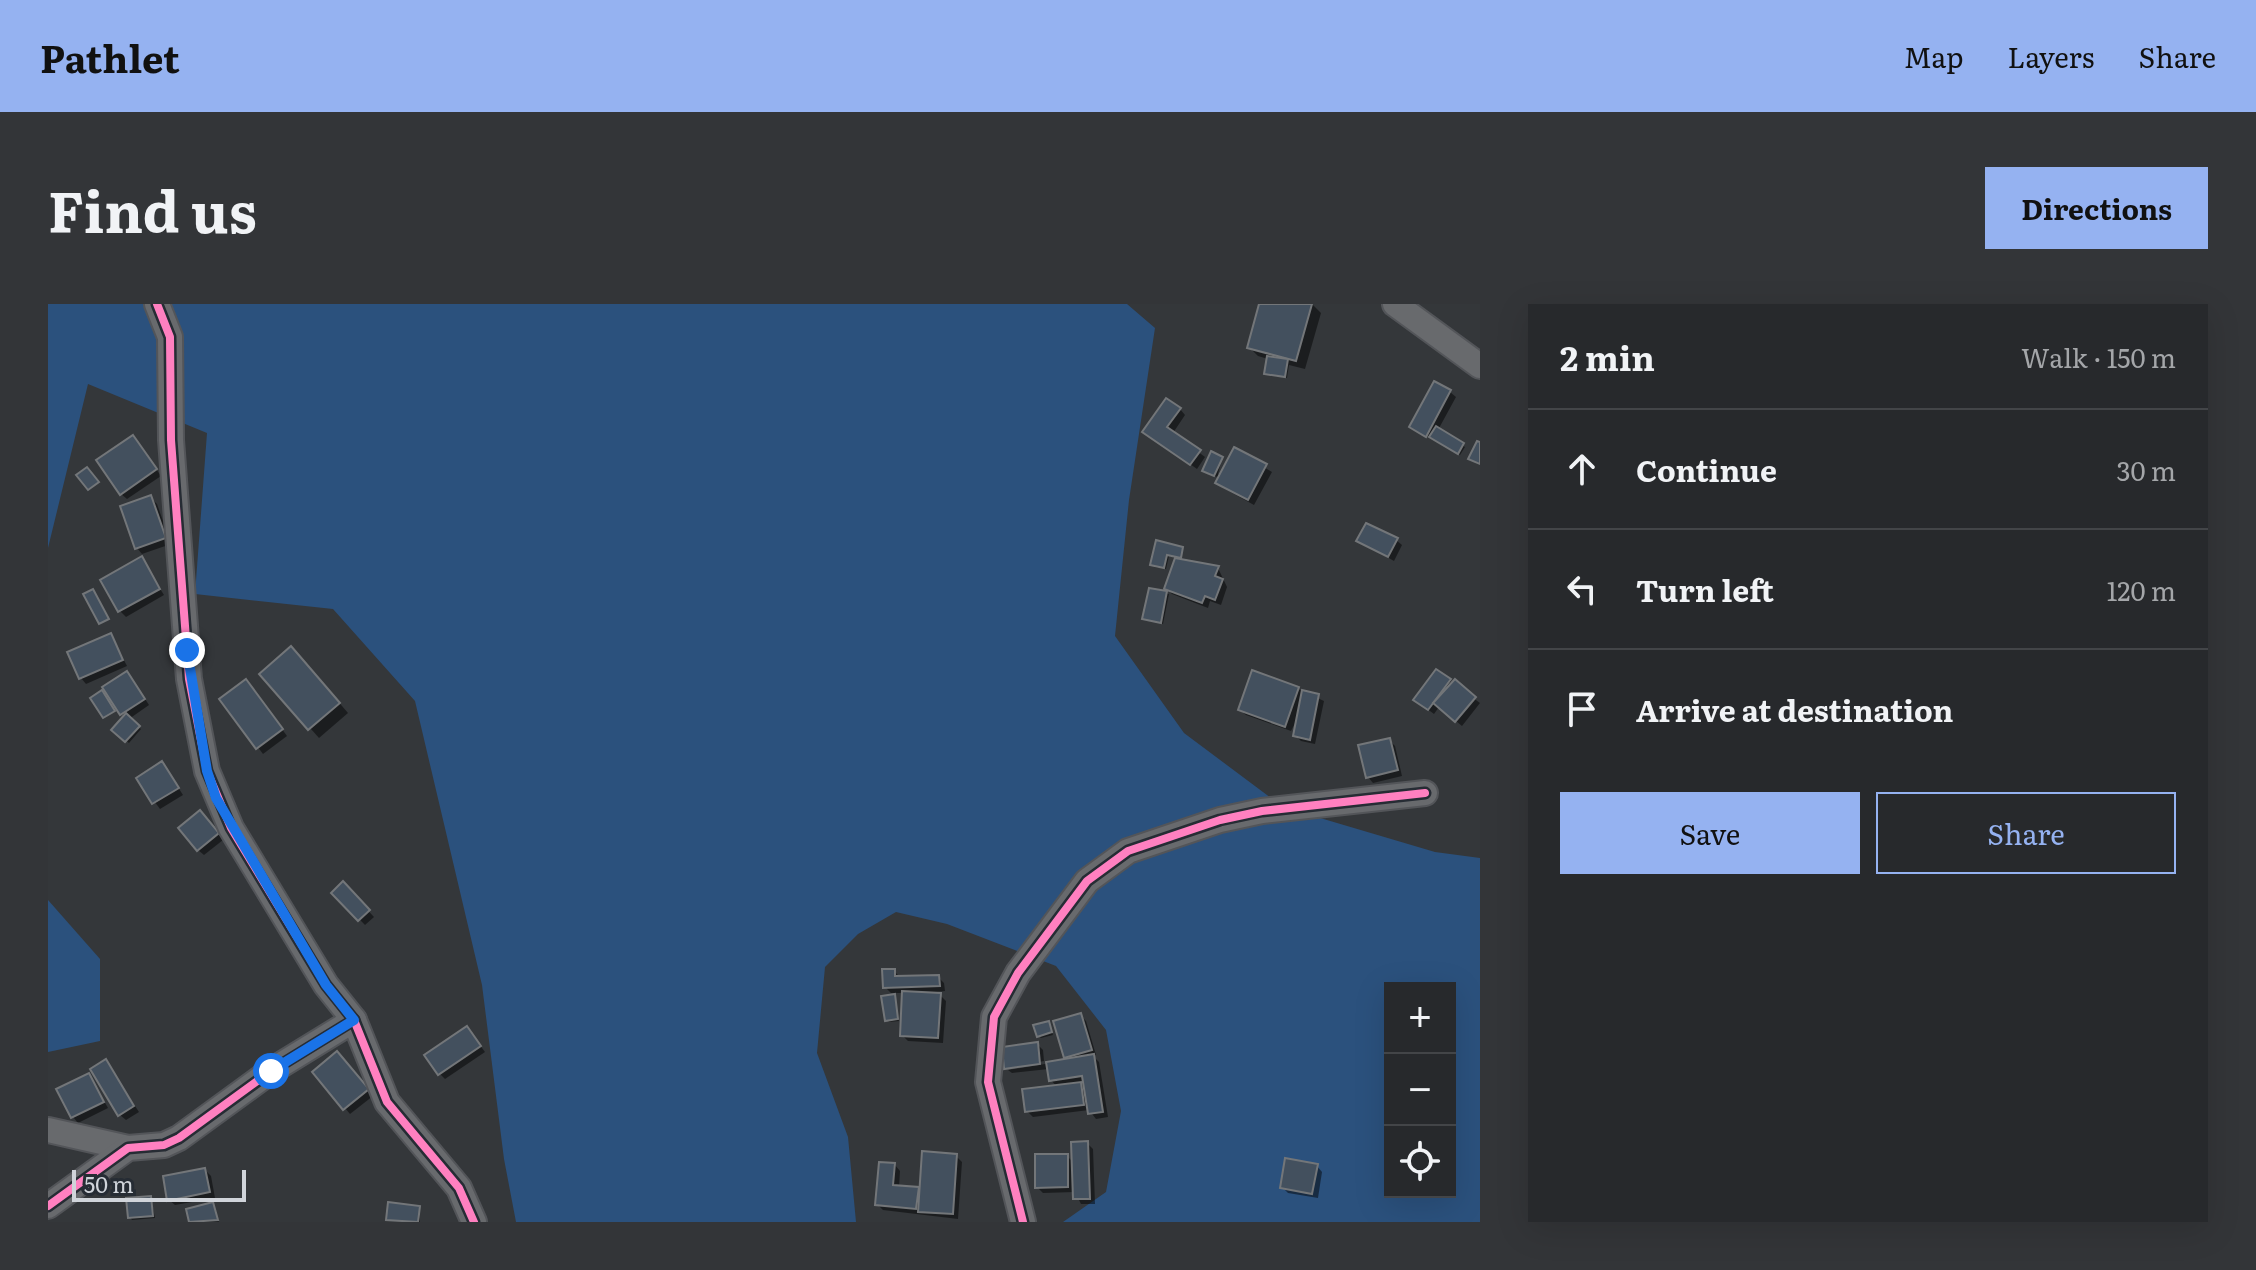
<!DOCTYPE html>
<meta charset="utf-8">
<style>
:root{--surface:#27292c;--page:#333538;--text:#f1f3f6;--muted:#a4a6a9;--line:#434548;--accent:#95b2f1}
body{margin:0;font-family:Literata,serif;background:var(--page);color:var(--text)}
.controls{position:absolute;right:24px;bottom:24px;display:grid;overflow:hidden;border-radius:0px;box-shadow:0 8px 32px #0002}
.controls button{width:72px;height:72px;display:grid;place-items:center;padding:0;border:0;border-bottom:2px solid var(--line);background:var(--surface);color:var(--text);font:40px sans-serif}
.scale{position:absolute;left:24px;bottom:20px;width:174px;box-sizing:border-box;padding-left:8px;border:4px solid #d0d4da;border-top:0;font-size:22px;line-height:28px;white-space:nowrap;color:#d0d4da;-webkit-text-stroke:6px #262c34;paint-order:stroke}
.stop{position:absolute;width:24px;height:24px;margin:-18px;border:6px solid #1a73e8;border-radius:50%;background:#fff}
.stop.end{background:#1a73e8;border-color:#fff;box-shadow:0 2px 8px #0008}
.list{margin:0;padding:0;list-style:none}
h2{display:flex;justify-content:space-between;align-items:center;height:104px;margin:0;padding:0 32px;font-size:34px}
h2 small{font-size:26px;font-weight:400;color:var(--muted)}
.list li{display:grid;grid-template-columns:52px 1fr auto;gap:24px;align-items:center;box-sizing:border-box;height:120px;padding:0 32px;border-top:2px solid var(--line)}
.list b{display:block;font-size:30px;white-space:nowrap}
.list em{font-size:26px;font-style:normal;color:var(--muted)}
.actions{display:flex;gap:16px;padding:24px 32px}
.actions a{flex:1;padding:18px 0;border:2px solid var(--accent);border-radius:0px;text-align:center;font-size:28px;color:var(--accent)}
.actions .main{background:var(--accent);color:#111}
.icon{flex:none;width:44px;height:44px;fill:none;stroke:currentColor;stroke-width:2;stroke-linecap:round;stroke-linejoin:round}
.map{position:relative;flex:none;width:1432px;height:918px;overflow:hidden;border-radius:0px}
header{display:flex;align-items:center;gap:48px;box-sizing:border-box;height:112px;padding:0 40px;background:var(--accent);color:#111}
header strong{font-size:38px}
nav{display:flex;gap:44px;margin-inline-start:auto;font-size:28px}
.intro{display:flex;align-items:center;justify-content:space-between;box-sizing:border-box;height:192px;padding:0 48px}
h1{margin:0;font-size:56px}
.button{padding:20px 36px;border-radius:0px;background:var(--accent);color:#111;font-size:28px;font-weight:700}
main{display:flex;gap:48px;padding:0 48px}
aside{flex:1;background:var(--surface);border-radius:0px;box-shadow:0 8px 32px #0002}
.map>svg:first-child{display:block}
.green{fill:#2b517d;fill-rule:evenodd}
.shadow{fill:#0007}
.building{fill:#43505e;stroke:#737679;stroke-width:2}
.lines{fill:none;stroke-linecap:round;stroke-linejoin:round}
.street-casing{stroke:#535559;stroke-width:28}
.street{stroke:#686a6d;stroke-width:24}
.cycleway-casing{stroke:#262c34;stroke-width:13}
.cycleway{stroke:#ff80c0;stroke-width:8}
.route{stroke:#1a73e8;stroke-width:10}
</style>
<header>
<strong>Pathlet</strong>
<nav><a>Map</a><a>Layers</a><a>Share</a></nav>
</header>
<div class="intro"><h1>Find us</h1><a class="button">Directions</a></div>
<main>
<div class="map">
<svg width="1432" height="918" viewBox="0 0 1432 918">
<rect width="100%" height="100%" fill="#34373a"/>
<g class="green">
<path d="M0,0H1079L1107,24L1081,196L1067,332L1136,429L1235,503L1387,548L1432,554V918H1015L1058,888L1073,807L1058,726L1008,662L899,620L848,608L810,630L777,663L769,749L800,833L808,918H468L456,855L434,681L367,397L285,305L147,290L159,129L40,80L0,244ZM1342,684H1402V888H1342Z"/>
<polygon points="0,596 52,655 52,737 0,748"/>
</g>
<g class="shadow">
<polygon points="1213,0 1264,0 1273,9 1257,65 1241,61 1239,74 1220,71 1220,55 1210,52 1201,43"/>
<polygon points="1402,88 1408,93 1390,126 1417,143 1412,151 1364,123"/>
<polygon points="1132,105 1137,111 1125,129 1157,153 1149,165 1097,128"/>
<polygon points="90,139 113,172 79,195 73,190"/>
<polygon points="1187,146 1224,168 1206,201 1175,184 1170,179 1172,174 1159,169 1174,154 1170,170 1173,171"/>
<polygon points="103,194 109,200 123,240 94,250 89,244"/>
<polygon points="1348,236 1354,241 1346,257 1311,237"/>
<polygon points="1109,239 1134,245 1134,258 1170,264 1179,283 1173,301 1162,297 1160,304 1124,290 1119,285 1129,254 1121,252 1118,265 1106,263"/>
<polygon points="93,255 116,291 78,313 72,307"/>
<polygon points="1103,286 1121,290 1115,320 1096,314"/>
<polygon points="63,331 79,362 38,380 33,374"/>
<polygon points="252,353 300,409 271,434 214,370"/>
<polygon points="84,375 101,401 81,415 93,425 81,439 66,426 77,413 74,410"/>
<polygon points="1401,376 1432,399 1414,422 1391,403 1386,410 1374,401"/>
<polygon points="204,384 239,432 215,450 174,395"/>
<polygon points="1250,385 1276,397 1267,440 1253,437 1247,431 1251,411 1243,427 1198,411 1192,406"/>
<polygon points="1341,436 1347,442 1354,472 1325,479 1320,473"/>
<polygon points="119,466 135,491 112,505 90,475"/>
<polygon points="158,514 175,536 156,551 150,546"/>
<polygon points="295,580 326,613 317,621 286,589"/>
<polygon points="846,667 853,674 890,673 896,679 897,687 889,688 898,697 895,739 860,737 854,731 856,689 843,689 837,683"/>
<polygon points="846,693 851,717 841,718 839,716"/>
<polygon points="1032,711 1038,717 1048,751 1045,752 1051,758 1060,813 1048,815 1041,806 985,813 979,807 1009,783 1003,776 1001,765 964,769 960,766 1021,756 1018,753"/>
<polygon points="1000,719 1005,731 993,734 991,732"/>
<polygon points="419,724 437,748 397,775 391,769"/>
<polygon points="989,740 995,746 996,757 958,764 956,744"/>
<polygon points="295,756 325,792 302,810 297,804"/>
<polygon points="58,758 91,808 78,816 72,811"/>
<polygon points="41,771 60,804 30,819 25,813"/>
<polygon points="1039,839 1045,845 1047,900 1033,900 1027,888 995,889 989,883 1019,852 1026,859"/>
<polygon points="908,852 914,858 910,915 835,906 829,900 847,861 852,867 851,883 873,886"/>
<polygon points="1269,862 1274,868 1270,894 1240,889 1234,883"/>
<polygon points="157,866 163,872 167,894 127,901 121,896"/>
<polygon points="103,894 107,914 84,916 82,913"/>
<polygon points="165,900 171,918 144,918 140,906"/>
<polygon points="371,904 372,918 340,916"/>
</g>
<g class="building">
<polygon points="1211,0 1264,0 1248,57 1199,44"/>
<polygon points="1219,52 1240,55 1237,73 1216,70"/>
<polygon points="1386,77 1403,86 1378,133 1361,123"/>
<polygon points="1118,94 1133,104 1119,123 1153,146 1142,161 1094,128"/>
<polygon points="1388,122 1416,139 1410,150 1381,133"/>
<polygon points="85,131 109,165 72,191 48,156"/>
<polygon points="1429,137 1432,138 1432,160 1420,155"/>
<polygon points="1186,143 1219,160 1200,196 1167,179"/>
<polygon points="1163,147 1175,153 1166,172 1154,167"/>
<polygon points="39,163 51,178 40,186 28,171"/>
<polygon points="103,191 118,234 87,245 72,202"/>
<polygon points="1318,219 1350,234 1340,253 1308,237"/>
<polygon points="1108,236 1135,243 1133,254 1119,251 1116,264 1102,261"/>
<polygon points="94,252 112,285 70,308 52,276"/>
<polygon points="1127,254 1171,262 1167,272 1175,275 1167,296 1157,292 1154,299 1116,285"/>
<polygon points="1101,284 1119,287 1113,319 1094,315"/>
<polygon points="45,285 61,315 51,320 35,290"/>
<polygon points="63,329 75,356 31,375 19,348"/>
<polygon points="243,342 292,399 260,426 211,370"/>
<polygon points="1388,365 1403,375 1380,406 1365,396"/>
<polygon points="1204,366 1251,383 1237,423 1190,406"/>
<polygon points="79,367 97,395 72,411 54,383"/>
<polygon points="198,375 235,425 208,445 171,395"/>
<polygon points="1407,375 1428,393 1407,418 1385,399"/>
<polygon points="54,386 67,407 55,414 42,394"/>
<polygon points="1254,386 1271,390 1262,436 1245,432"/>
<polygon points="78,409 92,422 77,438 63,426"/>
<polygon points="1342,434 1350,466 1318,474 1310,441"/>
<polygon points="114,457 131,484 104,500 88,474"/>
<polygon points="152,506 171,529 149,547 130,524"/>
<polygon points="295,577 322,606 310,617 283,589"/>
<polygon points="834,665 847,665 847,672 891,671 892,682 835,684"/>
<polygon points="854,687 893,689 890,734 852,732"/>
<polygon points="847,690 850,715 837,717 833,692"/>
<polygon points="1033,709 1044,746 1016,754 1005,717"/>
<polygon points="1001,717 1004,728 989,733 985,721"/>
<polygon points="419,722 433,742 390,771 376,751"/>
<polygon points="990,738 992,760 956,765 954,743"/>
<polygon points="289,747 321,785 295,806 264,768"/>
<polygon points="1046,750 1055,808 1040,810 1034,772 1001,777 998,758"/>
<polygon points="58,755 86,802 70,812 42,765"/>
<polygon points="41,769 56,798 23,814 8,785"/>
<polygon points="1033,778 1036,801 977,808 974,785"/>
<polygon points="1040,837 1042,895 1025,895 1023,838"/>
<polygon points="874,847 909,850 905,910 870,908"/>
<polygon points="987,850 1020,850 1020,883 987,884"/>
<polygon points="1237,854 1270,860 1264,890 1232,884"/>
<polygon points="831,858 847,859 845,881 871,883 868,905 827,901"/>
<polygon points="157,864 162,888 119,897 115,872"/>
<polygon points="103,892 105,912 80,914 78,894"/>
<polygon points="165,898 170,916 141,918 138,905"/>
<polygon points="340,898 372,902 370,918 338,916"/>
</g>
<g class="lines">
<defs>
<g id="street">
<polyline points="109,0 122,33 123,136 141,375 159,467 183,524 278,681 306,716 339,798 411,884 426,918"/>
<polyline points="1347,0 1432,62"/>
<polyline points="0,826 80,844"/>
<polyline points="0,902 80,844 116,841 131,834 223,767 306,716"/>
<polyline points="975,918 940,778 946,713 970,669 1039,577 1080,547 1172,516 1214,507 1377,489"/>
</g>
</defs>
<use href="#street" class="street-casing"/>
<use href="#street" class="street"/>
<defs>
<g id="cycleway">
<polyline points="109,0 122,33 123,136 141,375 159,467 183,524 278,681 306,716 339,798 411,884 426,918"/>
<polyline points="0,902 80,844 116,841 131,834 223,767 306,716"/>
<polyline points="975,918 940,778 946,713 970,669 1039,577 1080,547 1172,516 1214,507 1377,489"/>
</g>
</defs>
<use href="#cycleway" class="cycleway-casing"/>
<use href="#cycleway" class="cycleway"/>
</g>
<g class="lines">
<polyline class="route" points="139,346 159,467 168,494 278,681 306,716 223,767"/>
</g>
</svg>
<div class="controls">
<button>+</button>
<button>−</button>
<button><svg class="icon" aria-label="locate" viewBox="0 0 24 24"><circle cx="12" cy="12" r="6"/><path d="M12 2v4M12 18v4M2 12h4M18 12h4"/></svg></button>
</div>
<div class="scale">50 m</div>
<div class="stop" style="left:223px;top:767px"></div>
<div class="stop end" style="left:139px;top:346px"></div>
</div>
<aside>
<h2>2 min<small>Walk · 150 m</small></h2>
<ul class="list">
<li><svg class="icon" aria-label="ahead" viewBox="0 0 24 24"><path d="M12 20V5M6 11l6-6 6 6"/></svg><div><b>Continue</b></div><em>30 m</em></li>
<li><svg class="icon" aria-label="left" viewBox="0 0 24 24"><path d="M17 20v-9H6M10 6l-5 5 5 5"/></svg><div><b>Turn left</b></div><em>120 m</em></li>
<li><svg class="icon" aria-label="arrive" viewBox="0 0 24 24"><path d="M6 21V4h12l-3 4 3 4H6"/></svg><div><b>Arrive at destination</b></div></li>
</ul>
<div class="actions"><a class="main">Save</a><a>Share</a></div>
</aside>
</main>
